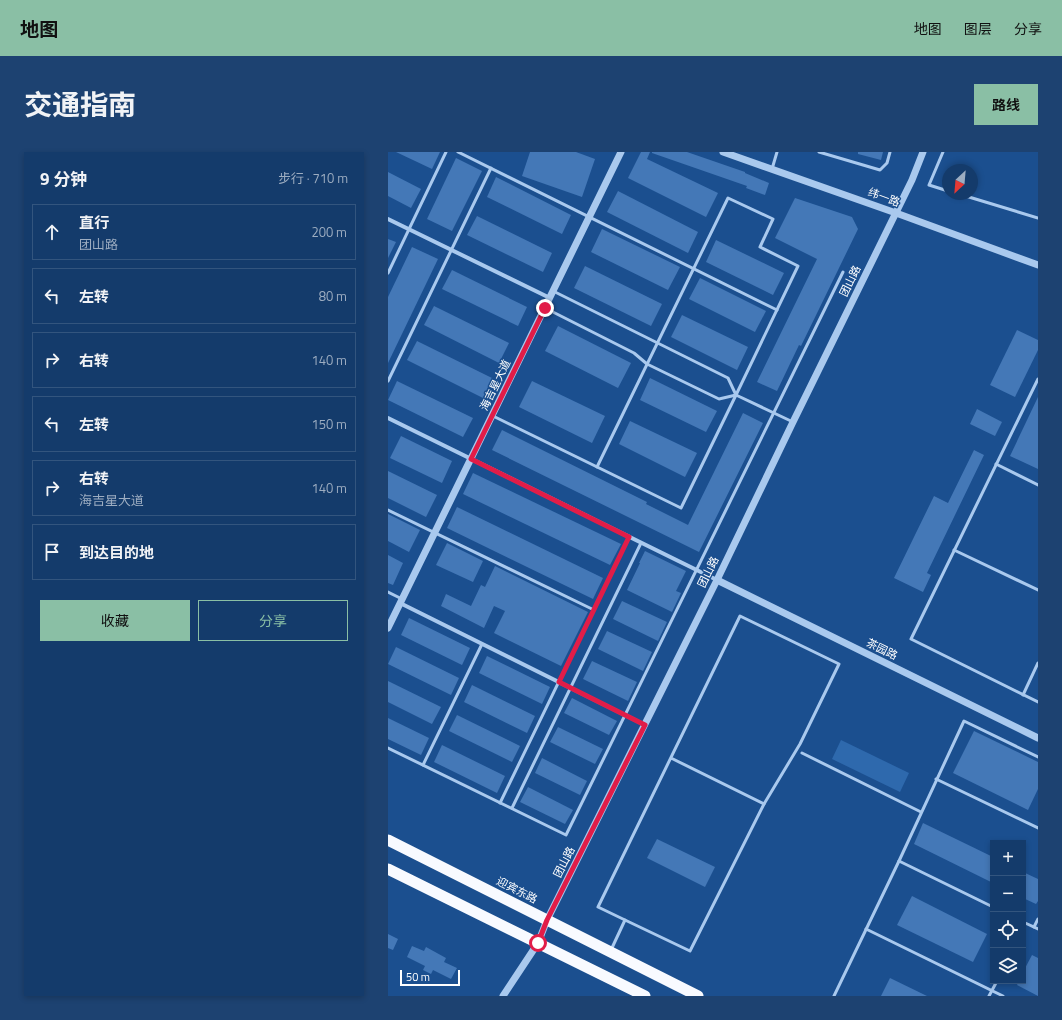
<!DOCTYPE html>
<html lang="zh">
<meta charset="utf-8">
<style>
:root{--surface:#143b6b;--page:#1d4271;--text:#f1f3f6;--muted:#9dadc1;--line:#33557e;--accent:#8abfa5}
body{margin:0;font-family:"Titillium Web","Noto Sans SC",sans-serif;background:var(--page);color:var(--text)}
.controls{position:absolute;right:12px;bottom:12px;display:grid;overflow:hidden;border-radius:0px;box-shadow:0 2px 6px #0003}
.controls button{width:36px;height:36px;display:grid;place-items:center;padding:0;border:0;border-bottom:1px solid var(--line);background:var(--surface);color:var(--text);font:20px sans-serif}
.compass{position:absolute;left:554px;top:12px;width:36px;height:36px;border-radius:50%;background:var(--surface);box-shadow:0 2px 6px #0003;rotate:206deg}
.scale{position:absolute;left:12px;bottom:10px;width:60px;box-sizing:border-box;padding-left:4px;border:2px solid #fff;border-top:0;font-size:11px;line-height:14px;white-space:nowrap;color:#fff;-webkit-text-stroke:3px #1b4f8f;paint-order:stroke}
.stop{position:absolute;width:12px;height:12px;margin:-9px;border:3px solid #e11d48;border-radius:50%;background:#fff}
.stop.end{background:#e11d48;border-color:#fff;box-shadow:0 1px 4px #0008}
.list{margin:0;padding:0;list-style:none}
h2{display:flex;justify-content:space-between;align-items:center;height:52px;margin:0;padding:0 16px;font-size:17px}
h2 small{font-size:13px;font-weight:400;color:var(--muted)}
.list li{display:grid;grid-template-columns:26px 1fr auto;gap:12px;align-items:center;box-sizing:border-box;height:56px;margin:0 8px 8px;padding:0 8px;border:1px solid var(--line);border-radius:0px}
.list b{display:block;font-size:15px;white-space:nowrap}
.list p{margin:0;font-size:13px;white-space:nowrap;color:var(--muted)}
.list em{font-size:13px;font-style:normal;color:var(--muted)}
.actions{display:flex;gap:8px;padding:12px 16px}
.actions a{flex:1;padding:9px 0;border:1px solid var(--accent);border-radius:0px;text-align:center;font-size:14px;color:var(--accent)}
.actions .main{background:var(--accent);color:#111}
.icon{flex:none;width:22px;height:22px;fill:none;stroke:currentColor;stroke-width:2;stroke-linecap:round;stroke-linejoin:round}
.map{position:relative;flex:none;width:650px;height:844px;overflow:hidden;border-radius:0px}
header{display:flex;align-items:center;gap:24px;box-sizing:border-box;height:56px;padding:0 20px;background:var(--accent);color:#111}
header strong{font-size:19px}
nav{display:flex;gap:22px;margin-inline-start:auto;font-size:14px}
.intro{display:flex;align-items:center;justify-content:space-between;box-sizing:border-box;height:96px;padding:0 24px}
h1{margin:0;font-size:28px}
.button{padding:10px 18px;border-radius:0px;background:var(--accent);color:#111;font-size:14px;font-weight:700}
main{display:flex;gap:24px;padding:0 24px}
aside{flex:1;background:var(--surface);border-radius:0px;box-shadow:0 2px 6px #0003}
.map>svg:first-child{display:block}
.green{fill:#2e69ad}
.building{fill:#4478b7}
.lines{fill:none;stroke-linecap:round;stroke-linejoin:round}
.service{stroke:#a9c9ee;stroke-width:3}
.minor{stroke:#a9c9ee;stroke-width:4}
.tertiary{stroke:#a9c9ee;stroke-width:7}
.trunk{stroke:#f8faff;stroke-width:11}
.route{stroke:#e11d48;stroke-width:5}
.labels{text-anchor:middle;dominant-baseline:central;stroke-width:3;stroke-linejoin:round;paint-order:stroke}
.street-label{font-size:11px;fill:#fff;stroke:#1b4f8f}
</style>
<header>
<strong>地图</strong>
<nav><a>地图</a><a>图层</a><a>分享</a></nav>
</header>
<div class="intro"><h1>交通指南</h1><a class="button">路线</a></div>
<main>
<aside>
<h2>9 分钟<small>步行 · 710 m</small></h2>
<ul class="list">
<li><svg class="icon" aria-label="ahead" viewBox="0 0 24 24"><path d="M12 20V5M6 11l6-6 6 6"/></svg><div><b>直行</b><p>团山路</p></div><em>200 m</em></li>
<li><svg class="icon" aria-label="left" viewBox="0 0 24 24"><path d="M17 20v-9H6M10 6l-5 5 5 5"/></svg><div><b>左转</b></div><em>80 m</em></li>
<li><svg class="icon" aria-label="right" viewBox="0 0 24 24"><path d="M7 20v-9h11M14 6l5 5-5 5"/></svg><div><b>右转</b></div><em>140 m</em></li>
<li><svg class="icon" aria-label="left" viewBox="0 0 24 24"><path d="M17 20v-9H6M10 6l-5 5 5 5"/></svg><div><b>左转</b></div><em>150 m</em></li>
<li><svg class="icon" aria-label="right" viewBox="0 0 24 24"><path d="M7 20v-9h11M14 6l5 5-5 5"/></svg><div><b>右转</b><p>海吉星大道</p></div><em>140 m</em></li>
<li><svg class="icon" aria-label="arrive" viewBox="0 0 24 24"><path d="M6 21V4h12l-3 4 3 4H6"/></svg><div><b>到达目的地</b></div></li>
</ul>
<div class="actions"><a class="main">收藏</a><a>分享</a></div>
</aside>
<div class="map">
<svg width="650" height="844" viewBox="0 0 650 844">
<rect width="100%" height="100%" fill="#1b4f8f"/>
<polygon class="green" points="453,588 521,621 512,640 444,607"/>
<g class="building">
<polygon points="8,0 52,0 44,17"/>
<polygon points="142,0 188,0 207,7 194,45 134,24"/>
<polygon points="253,0 262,0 259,7 330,41 318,65 240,26"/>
<polygon points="264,0 299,0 357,20 357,21 381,31 377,43 358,36 359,34 264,1"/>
<polygon points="470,0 495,0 493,8 470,2"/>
<polygon points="68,6 94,19 64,79 39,67"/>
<polygon points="0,20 33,37 23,56 0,44"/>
<polygon points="108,25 183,63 174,82 99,45"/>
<polygon points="230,39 310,80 300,101 219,60"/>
<polygon points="407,46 464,65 470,77 413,194 411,193 389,239 369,230 429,107 387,86"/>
<polygon points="89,64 164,101 155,120 79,83"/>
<polygon points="214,77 292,115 280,138 203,100"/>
<polygon points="0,87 8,90 0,106"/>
<polygon points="328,88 396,121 385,143 318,110"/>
<polygon points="24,95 50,107 0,211 0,145"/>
<polygon points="197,114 274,152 263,174 186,136"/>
<polygon points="64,118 139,155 130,174 54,137"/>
<polygon points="312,126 378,159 367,180 301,147"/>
<polygon points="46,154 121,191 111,211 36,173"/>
<polygon points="294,163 360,195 349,218 283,185"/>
<polygon points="170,174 243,211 230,236 157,199"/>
<polygon points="629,178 650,188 650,198 627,245 602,233"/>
<polygon points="29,189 104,226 95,246 19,208"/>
<polygon points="262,226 329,259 318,280 252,248"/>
<polygon points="9,229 85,266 75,285 0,248"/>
<polygon points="144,229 217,264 204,291 131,255"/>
<polygon points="650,245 650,317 622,304"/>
<polygon points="589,257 614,270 607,284 582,272"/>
<polygon points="355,261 375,271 311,400 104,298 114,278 259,350 258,352 300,373"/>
<polygon points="242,269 309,301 297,325 231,292"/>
<polygon points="13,284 64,309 54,331 2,306"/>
<polygon points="586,298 596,303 539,421 543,423 535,440 506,426 546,344 560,351"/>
<polygon points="0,319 49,343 38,365 0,346"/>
<polygon points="85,321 233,392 222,413 75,342"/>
<polygon points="69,355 215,426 205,447 59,376"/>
<polygon points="0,362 32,378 21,400 0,389"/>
<polygon points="59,391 95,409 85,430 48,413"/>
<polygon points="257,399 298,419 288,439 293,441 284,460 239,438 252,411 251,411"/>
<polygon points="0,403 15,411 5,433 0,431"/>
<polygon points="107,414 200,460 173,514 106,481 117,459 106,454 96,476 53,454 58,442 83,454 93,433 97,435"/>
<polygon points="234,449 279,470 270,489 225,467"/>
<polygon points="21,466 82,496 74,513 13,483"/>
<polygon points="219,479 264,500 255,519 210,497"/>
<polygon points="8,495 71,526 63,543 0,512"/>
<polygon points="99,504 162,535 154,552 91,521"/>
<polygon points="204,509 249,530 240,549 195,527"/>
<polygon points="0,529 53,555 44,572 0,550"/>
<polygon points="84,533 147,564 139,581 76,550"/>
<polygon points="184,546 229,569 221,583 176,561"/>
<polygon points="69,563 132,594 124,610 61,579"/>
<polygon points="0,566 41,586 33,603 0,587"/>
<polygon points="170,575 215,597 207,612 162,590"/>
<polygon points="586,579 650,610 650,637 640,658 565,621"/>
<polygon points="54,593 117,624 109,641 46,610"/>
<polygon points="154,606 199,629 192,643 147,621"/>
<polygon points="140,635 185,658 177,672 132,650"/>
<polygon points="535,671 605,705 605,731 526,692"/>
<polygon points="269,687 327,715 317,735 259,706"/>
<polygon points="635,720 650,727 650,749 648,752 635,746"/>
<polygon points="524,744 599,782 585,810 509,773"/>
<polygon points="0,782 10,787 5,798 0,796"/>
<polygon points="24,794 36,799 38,795 58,806 56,810 69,816 63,827 45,818 43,822 35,818 37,814 19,805"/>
<polygon points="644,803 650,806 650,844 629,833 631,829 635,829 635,820"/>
<polygon points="502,826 539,844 493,844"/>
</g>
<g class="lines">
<g class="service">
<polyline points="70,0 389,158"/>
<polyline points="431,0 492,18 499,11 502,0"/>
<polyline points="555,0 541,33 560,39"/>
<polyline points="384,17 389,0"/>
<polyline points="571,42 650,66"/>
<polyline points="0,121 58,0"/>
<polyline points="165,139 340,226 348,243"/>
<polyline points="157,156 246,201 259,212 331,247 348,243"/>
<polyline points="650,227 523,487 650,550"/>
<polyline points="0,229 103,16"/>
<polyline points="105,264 293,356 348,243 405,270"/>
<polyline points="608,312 650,333"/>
<polyline points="209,315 340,46 385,67 372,95 410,114 348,243"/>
<polyline points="0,358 206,458"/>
<polyline points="566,398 650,438"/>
<polyline points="0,440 14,447"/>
<polyline points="635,543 650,511"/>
<polyline points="0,596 178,683 455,120"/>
<polyline points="414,601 533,660"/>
<polyline points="35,613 94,492"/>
<polyline points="548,627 650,676"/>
<polyline points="112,651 241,385"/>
<polyline points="124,656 253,391"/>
<polyline points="511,709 576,569 650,605"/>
<polyline points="237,768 302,799 376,652"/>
<polyline points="635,770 650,777"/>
<polyline points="646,775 650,767"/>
<polyline points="478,777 615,844"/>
<polyline points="223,798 237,768 210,755 352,464 451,512 412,592 376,652 283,606"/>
<polyline points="446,844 511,709 605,755"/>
<polyline points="601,844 609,829"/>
</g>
<g class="minor">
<polyline points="0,67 162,146"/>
<polyline points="0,266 329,428"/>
<polyline points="12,451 257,573"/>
</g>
<g class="tertiary">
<polyline points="335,0 508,61 650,113"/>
<polyline points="329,428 650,586"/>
<polyline points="0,476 233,0"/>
<polyline points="115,844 150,791 159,768 329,428 405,270 524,28 535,0"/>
</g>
<g class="trunk">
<polyline points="0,688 310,844"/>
<polyline points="0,717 257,844"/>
</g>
</g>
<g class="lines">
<polyline class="route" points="150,791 159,768 257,573 171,530 241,385 83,307 157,156"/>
</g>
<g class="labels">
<g class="street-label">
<text transform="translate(496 45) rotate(20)">纬一路</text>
<text transform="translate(462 129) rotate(-64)">团山路</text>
<text transform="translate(107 233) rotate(-64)">海吉星大道</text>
<text transform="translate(320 420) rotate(-64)">团山路</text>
<text transform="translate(494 497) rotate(26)">茶园路</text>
<text transform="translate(176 710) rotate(-63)">团山路</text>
<text transform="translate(129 738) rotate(27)">迎宾东路</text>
</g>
</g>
</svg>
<div class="controls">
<button>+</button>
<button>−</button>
<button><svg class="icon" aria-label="locate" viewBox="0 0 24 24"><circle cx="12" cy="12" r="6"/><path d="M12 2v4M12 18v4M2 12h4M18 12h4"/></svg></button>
<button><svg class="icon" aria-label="layers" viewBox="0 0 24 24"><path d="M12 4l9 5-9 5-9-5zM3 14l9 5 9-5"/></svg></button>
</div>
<svg class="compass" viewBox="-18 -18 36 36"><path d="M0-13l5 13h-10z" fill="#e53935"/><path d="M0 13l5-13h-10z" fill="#9dadc1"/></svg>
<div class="scale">50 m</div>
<div class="stop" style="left:150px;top:791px"></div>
<div class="stop end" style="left:157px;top:156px"></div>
</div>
</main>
